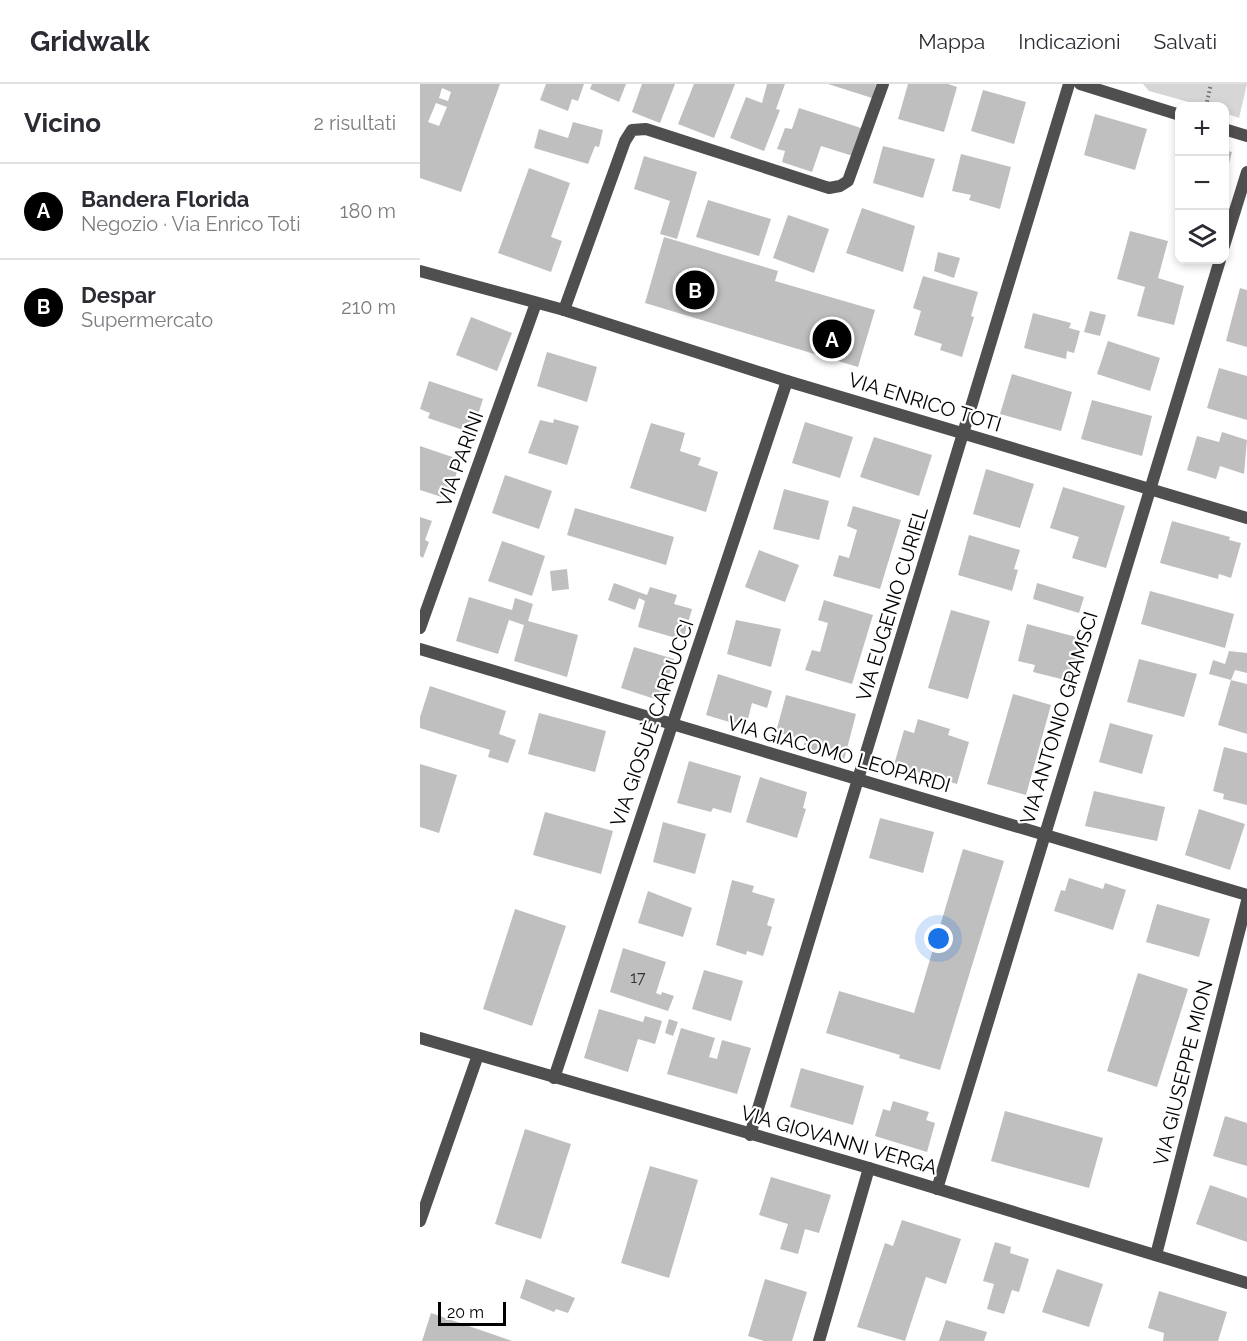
<!DOCTYPE html>
<html lang="it">
<meta charset="utf-8">
<style>
:root{--surface:#fff;--page:#f2f2f3;--text:#2b2b33;--muted:#7c7c81;--line:#e1e1e2;--accent:#000}
body{margin:0;font-family:Raleway,sans-serif;background:var(--page);color:var(--text)}
.controls{position:absolute;right:18px;top:18px;display:grid;overflow:hidden;border-radius:12px;box-shadow:0 3px 9px #0003}
.controls button{width:54px;height:54px;display:grid;place-items:center;padding:0;border:0;border-bottom:2px solid var(--line);background:var(--surface);color:var(--text);font:30px sans-serif}
.scale{position:absolute;left:18px;bottom:15px;width:68px;box-sizing:border-box;padding-left:6px;border:3px solid #000;border-top:0;font-size:16px;line-height:21px;white-space:nowrap;color:#000;-webkit-text-stroke:4px #fff;paint-order:stroke}
.you{position:absolute;left:519px;top:855px;width:21px;height:21px;margin:-15px;border:4px solid #fff;border-radius:50%;background:#1a73e8;box-shadow:0 0 0 9px #1a73e833}
.badge{display:grid;place-items:center;width:39px;height:39px;border-radius:50%;background:var(--accent);color:#fff;font-size:20px;font-weight:700}
.pin{position:absolute;translate:-50% -50%;border:3px solid #fff;box-shadow:0 2px 6px #0006}
.list{margin:0;padding:0;list-style:none}
h2{display:flex;justify-content:space-between;align-items:center;height:78px;margin:0;padding:0 24px;font-size:26px}
h2 small{font-size:20px;font-weight:400;color:var(--muted)}
.list li{display:grid;grid-template-columns:39px 1fr auto;gap:18px;align-items:center;box-sizing:border-box;height:96px;padding:0 24px;border-top:2px solid var(--line)}
.list b{display:block;font-size:22px;white-space:nowrap}
.list p{margin:0;font-size:20px;white-space:nowrap;color:var(--muted)}
.list em{font-size:20px;font-style:normal;color:var(--muted)}
.icon{flex:none;width:33px;height:33px;fill:none;stroke:currentColor;stroke-width:2;stroke-linecap:round;stroke-linejoin:round}
.map{position:relative;flex:none;width:827px;height:1257px;overflow:hidden}
header{display:flex;align-items:center;gap:36px;box-sizing:border-box;height:84px;padding:0 30px;background:var(--surface);border-bottom:2px solid var(--line)}
header strong{font-size:28px}
nav{display:flex;gap:33px;margin-inline-start:auto;font-size:21px}
main{display:flex}
aside{flex:1;background:var(--surface)}
.map>svg:first-child{display:block}
.green{fill:#d6d6d6}
.building{fill:#bfbfbf;fill-rule:evenodd}
.lines{fill:none;stroke-linecap:round;stroke-linejoin:round}
.path{stroke:#717171;stroke-width:4;stroke-dasharray:1.5 3;stroke-linecap:butt}
.minor{stroke:#4f4f4f;stroke-width:12}
.tertiary{stroke:#4f4f4f;stroke-width:12}
.labels{text-anchor:middle;dominant-baseline:central;stroke-width:4.5;stroke-linejoin:round;paint-order:stroke}
.number-label{font-size:16px;fill:#303030}
.street-label{font-size:20px;fill:#000;stroke:#fff}
</style>
<header>
<strong>Gridwalk</strong>
<nav><a>Mappa</a><a>Indicazioni</a><a>Salvati</a></nav>
</header>
<main>
<aside>
<h2>Vicino<small>2 risultati</small></h2>
<ul class="list">
<li><span class="badge">A</span><div><b>Bandera Florida</b><p>Negozio · Via Enrico Toti</p></div><em>180 m</em></li>
<li><span class="badge">B</span><div><b>Despar</b><p>Supermercato</p></div><em>210 m</em></li>
</ul>
</aside>
<div class="map">
<svg width="827" height="1257" viewBox="0 0 827 1257">
<rect width="100%" height="100%" fill="#fff"/>
<polygon class="green" points="723,0 827,0 819,34 805,29 804,22 783,22 729,7"/>
<g class="building">
<path d="M0,0H80L41,108L0,94ZM22,4L31,8L28,17L19,14ZM16,19L27,23L19,42L8,38Z"/>
<polygon points="126,0 164,0 158,17 152,15 148,27 120,16"/>
<polygon points="172,0 206,0 199,18 170,5"/>
<polygon points="222,0 255,0 240,39 212,28"/>
<polygon points="274,0 315,0 294,54 258,40"/>
<polygon points="347,0 365,0 356,25 360,26 344,67 310,54 326,13 342,19"/>
<polygon points="408,0 456,0 452,14"/>
<polygon points="488,0 528,0 537,3 524,48 478,35"/>
<polygon points="563,6 606,18 594,60 551,47"/>
<polygon points="379,24 441,44 433,72 401,62 392,88 362,78 365,67 357,65 365,44 372,45"/>
<polygon points="675,30 727,45 715,86 664,71"/>
<polygon points="153,38 183,46 179,63 175,62 168,80 114,64 119,45 148,54"/>
<polygon points="463,62 515,75 503,114 453,99"/>
<polygon points="804,66 812,68 805,94 804,93"/>
<polygon points="541,70 591,83 580,125 549,116 551,111 532,107"/>
<polygon points="224,72 277,88 257,155 240,150 250,117 214,105"/>
<polygon points="109,84 150,99 131,153 142,157 131,188 78,169"/>
<polygon points="288,116 351,135 339,172 276,153"/>
<polygon points="442,124 495,142 483,188 426,169"/>
<polygon points="368,131 409,145 394,189 353,174"/>
<polygon points="710,147 748,157 738,194 764,202 754,241 717,232 725,203 697,195"/>
<polygon points="244,153 358,187 355,197 455,226 438,283 225,219"/>
<polygon points="518,168 540,174 534,194 514,187"/>
<polygon points="503,192 558,208 551,232 554,233 542,273 520,266 522,260 494,251 501,227 493,224"/>
<polygon points="820,204 827,206 827,263 806,257"/>
<polygon points="670,227 686,231 680,252 664,248"/>
<polygon points="613,229 651,239 649,244 660,247 654,269 647,267 646,275 604,264"/>
<polygon points="51,233 92,249 77,287 36,271"/>
<polygon points="688,257 740,274 730,307 677,290"/>
<polygon points="127,268 177,283 167,318 117,302"/>
<polygon points="799,284 827,292 827,336 787,324"/>
<polygon points="592,290 652,308 641,347 580,330"/>
<polygon points="9,297 63,315 52,349 8,334 10,329 0,325"/>
<polygon points="672,316 732,332 722,372 661,355"/>
<polygon points="134,335 159,342 147,381 108,369 120,336 133,339"/>
<polygon points="385,338 433,353 420,394 372,379"/>
<polygon points="231,339 265,349 260,367 281,374 278,381 298,388 286,428 210,404"/>
<polygon points="802,348 827,356 824,390 800,382 796,395 767,386 777,352 799,358"/>
<polygon points="454,353 512,371 499,412 440,393"/>
<polygon points="0,362 41,376 28,415 0,406"/>
<polygon points="566,385 614,400 600,444 553,430"/>
<polygon points="85,391 132,407 119,445 72,429"/>
<polygon points="643,403 705,422 686,484 652,474 659,453 630,444"/>
<polygon points="364,405 409,417 399,456 353,445"/>
<polygon points="433,422 481,436 460,505 413,492 419,471 429,474 437,446 427,442"/>
<polygon points="155,424 254,453 246,481 147,451"/>
<polygon points="0,433 12,437 5,456 9,458 3,474 0,472"/>
<polygon points="752,437 810,453 809,456 821,459 811,494 799,490 798,495 740,479"/>
<polygon points="549,451 600,466 594,485 598,486 592,507 538,491"/>
<polygon points="82,457 125,472 112,512 68,497"/>
<polygon points="339,466 379,481 365,518 325,503"/>
<polygon points="147,485 149,505 132,507 130,487"/>
<polygon points="194,499 227,511 230,503 257,511 254,520 272,525 263,556 218,543 225,517 219,514 215,526 188,516"/>
<polygon points="617,499 664,513 659,529 613,515"/>
<polygon points="730,507 814,530 805,564 721,540"/>
<polygon points="49,513 92,526 95,514 113,520 108,537 158,551 147,593 94,577 104,541 89,536 78,570 36,557"/>
<polygon points="404,516 453,531 432,600 385,586 392,566 400,568 408,539 398,536"/>
<polygon points="531,526 570,537 548,615 508,604"/>
<polygon points="316,536 361,545 351,583 307,570"/>
<polygon points="607,540 664,555 653,598 613,588 615,581 598,577"/>
<polygon points="214,563 254,575 241,617 201,604"/>
<polygon points="809,567 827,569 827,589 815,586 811,596 789,590 793,576 805,580"/>
<polygon points="719,575 777,590 764,633 707,618"/>
<polygon points="298,590 352,607 347,624 332,619 326,643 286,631"/>
<polygon points="811,596 827,600 827,650 798,641"/>
<polygon points="10,602 86,627 79,650 96,656 88,679 68,673 70,666 0,644 0,633"/>
<polygon points="593,610 631,621 606,711 567,700"/>
<polygon points="366,611 436,630 424,676 383,664 385,656 356,648"/>
<polygon points="119,629 186,647 175,688 108,670"/>
<polygon points="498,635 530,645 528,651 549,658 537,700 474,681 484,646 494,649"/>
<polygon points="690,639 733,651 722,690 679,678"/>
<polygon points="804,663 827,669 827,721 803,715 804,710 793,707"/>
<polygon points="269,677 321,692 311,729 293,724 291,728 257,719"/>
<polygon points="0,680 37,691 19,749 0,743"/>
<polygon points="340,693 387,708 383,724 386,725 377,754 326,738"/>
<polygon points="674,707 745,723 737,757 665,742"/>
<polygon points="779,725 825,740 810,786 765,771"/>
<polygon points="125,728 193,747 181,790 113,771"/>
<polygon points="460,734 514,748 503,789 449,774"/>
<polygon points="243,738 286,750 275,790 233,778"/>
<polygon points="543,765 584,777 520,986 479,974 480,971 406,949 419,907 494,929"/>
<polygon points="649,794 683,805 685,799 706,806 693,846 634,827 641,806 645,807"/>
<polygon points="312,796 334,802 332,808 355,815 347,841 352,843 343,872 327,867 326,871 296,861"/>
<polygon points="228,807 272,824 263,853 218,839"/>
<polygon points="737,820 790,835 779,873 726,858"/>
<polygon points="95,825 146,842 112,942 63,925"/>
<polygon points="203,864 246,878 236,909 241,911 242,908 254,912 248,927 190,908"/>
<polygon points="284,886 323,897 311,937 272,925"/>
<polygon points="718,889 768,905 737,1003 687,987"/>
<polygon points="179,925 223,938 225,932 242,937 235,960 218,955 208,988 164,974"/>
<polygon points="249,935 258,938 253,952 245,949"/>
<polygon points="261,944 295,954 289,973 297,975 302,956 331,964 317,1010 247,990"/>
<polygon points="381,984 444,1002 433,1041 370,1023"/>
<polygon points="473,1017 509,1028 506,1036 515,1039 507,1068 455,1052 463,1025 470,1027"/>
<polygon points="585,1027 683,1054 669,1104 571,1077"/>
<polygon points="805,1032 827,1039 827,1082 793,1072"/>
<polygon points="105,1045 151,1060 121,1155 75,1140"/>
<polygon points="230,1082 278,1096 249,1194 201,1179"/>
<polygon points="351,1093 411,1111 399,1149 385,1145 378,1170 360,1165 368,1140 339,1131"/>
<polygon points="790,1101 827,1114 827,1158 776,1140"/>
<polygon points="482,1136 541,1155 526,1200 506,1193 485,1257 437,1243 465,1159 473,1162"/>
<polygon points="575,1158 591,1163 590,1169 609,1175 599,1208 592,1206 584,1230 567,1225 574,1200 563,1197"/>
<polygon points="637,1185 683,1200 669,1243 622,1228"/>
<polygon points="106,1195 155,1214 148,1229 136,1225 134,1228 100,1214"/>
<polygon points="345,1195 387,1208 372,1257 344,1257 328,1252"/>
<polygon points="739,1207 807,1228 798,1257 743,1257 744,1249 728,1244"/>
<polygon points="11,1229 92,1257 2,1257"/>
<polygon points="526,1236 567,1248 564,1257 519,1257"/>
</g>
<g class="lines">
<polyline class="path" points="786,22 791,0"/>
<g class="minor">
<polyline points="660,0 760,31"/>
<polyline points="804,45 827,52"/>
<polyline points="804,162 827,88"/>
<polyline points="144,226 205,57 212,46 226,45 409,104 420,102 428,97 463,0"/>
<polyline points="0,544 116,219"/>
<polyline points="0,565 827,811"/>
<polyline points="0,954 449,1084 827,1199"/>
<polyline points="134,994 367,297"/>
<polyline points="330,1051 649,0"/>
<polyline points="517,1105 800,176"/>
<polyline points="0,1137 58,971"/>
<polyline points="736,1171 827,817"/>
<polyline points="399,1257 449,1084"/>
</g>
<polyline class="tertiary" points="0,187 144,226 367,297 827,434"/>
</g>
<g class="labels">
<g class="number-label">
<text x="218" y="893">17</text>
</g>
<g class="street-label">
<text transform="translate(505 318) rotate(17)">VIA ENRICO TOTI</text>
<text transform="translate(40 375) rotate(-70)">VIA PARINI</text>
<text transform="translate(472 520) rotate(-73)">VIA EUGENIO CURIEL</text>
<text transform="translate(639 634) rotate(-73)">VIA ANTONIO GRAMSCI</text>
<text transform="translate(232 639) rotate(-71)">VIA GIOSUÈ CARDUCCI</text>
<text transform="translate(419 670) rotate(16)">VIA GIACOMO LEOPARDI</text>
<text transform="translate(763 989) rotate(-76)">VIA GIUSEPPE MION</text>
<text transform="translate(419 1056) rotate(16)">VIA GIOVANNI VERGA</text>
</g>
</g>
</svg>
<div class="controls">
<button>+</button>
<button>−</button>
<button><svg class="icon" aria-label="layers" viewBox="0 0 24 24"><path d="M12 4l9 5-9 5-9-5zM3 14l9 5 9-5"/></svg></button>
</div>
<div class="scale">20 m</div>
<div class="you"></div>
<div class="pin badge" style="left:412px;top:255px">A</div>
<div class="pin badge" style="left:275px;top:206px">B</div>
</div>
</main>
